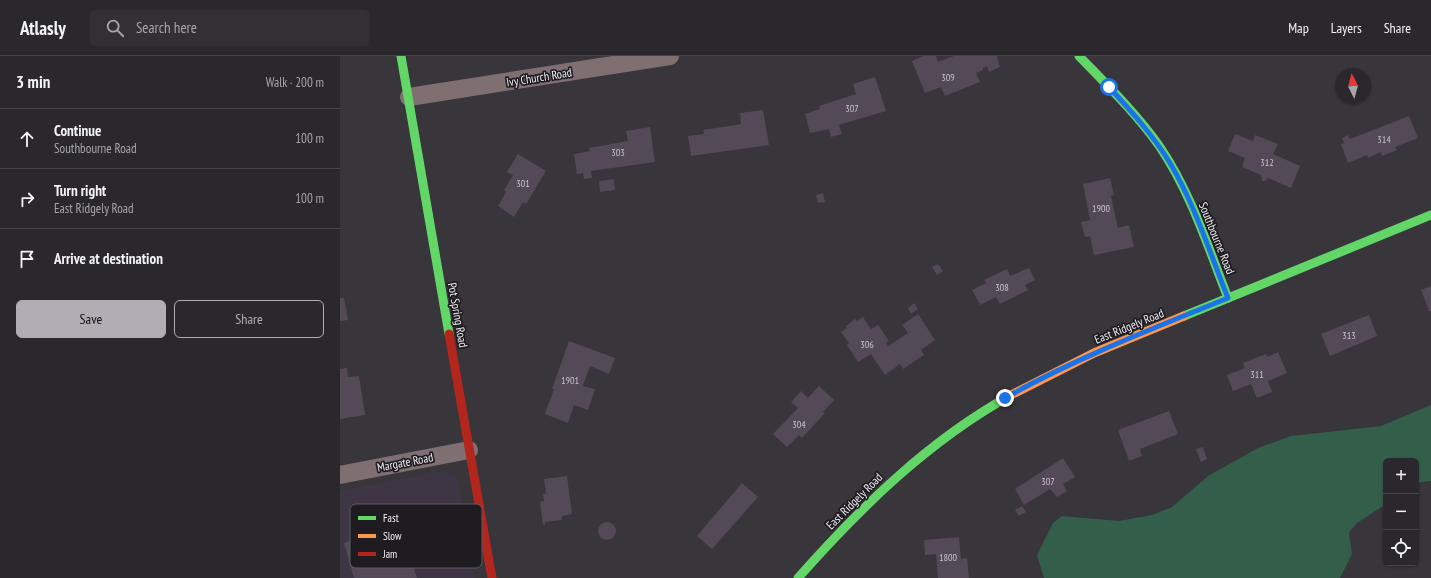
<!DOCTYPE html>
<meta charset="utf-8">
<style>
:root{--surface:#2a282c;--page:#323034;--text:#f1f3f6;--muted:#a5a6a9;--line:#464448;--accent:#b0adb4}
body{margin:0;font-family:"PT Sans Narrow",sans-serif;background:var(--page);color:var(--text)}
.controls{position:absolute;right:12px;bottom:12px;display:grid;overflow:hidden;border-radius:6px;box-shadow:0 1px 3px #0004}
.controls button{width:36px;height:36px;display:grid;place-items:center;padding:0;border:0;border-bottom:1px solid var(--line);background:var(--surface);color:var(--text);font:20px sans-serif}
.compass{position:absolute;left:995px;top:12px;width:36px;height:36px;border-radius:50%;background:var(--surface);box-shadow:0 1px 3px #0004;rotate:354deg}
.stop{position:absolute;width:12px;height:12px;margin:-9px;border:3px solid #1a73e8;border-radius:50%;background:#fff}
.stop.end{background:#1a73e8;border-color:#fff;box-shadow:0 1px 4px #0008}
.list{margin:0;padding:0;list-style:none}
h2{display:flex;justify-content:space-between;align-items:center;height:52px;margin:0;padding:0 16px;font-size:17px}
h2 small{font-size:13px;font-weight:400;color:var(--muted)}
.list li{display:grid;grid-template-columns:26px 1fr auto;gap:12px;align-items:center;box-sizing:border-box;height:60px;padding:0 16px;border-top:1px solid var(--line)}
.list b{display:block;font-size:15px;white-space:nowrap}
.list p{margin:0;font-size:13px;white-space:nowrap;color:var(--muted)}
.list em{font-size:13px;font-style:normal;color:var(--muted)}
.actions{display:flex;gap:8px;padding:12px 16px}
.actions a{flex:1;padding:9px 0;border:1px solid var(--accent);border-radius:6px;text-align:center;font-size:14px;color:var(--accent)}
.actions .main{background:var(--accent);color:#111}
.icon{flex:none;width:22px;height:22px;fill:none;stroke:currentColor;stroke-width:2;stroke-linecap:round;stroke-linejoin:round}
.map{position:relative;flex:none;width:1091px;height:522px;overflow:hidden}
header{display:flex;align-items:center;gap:24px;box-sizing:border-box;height:56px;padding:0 20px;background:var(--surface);border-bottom:1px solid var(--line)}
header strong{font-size:19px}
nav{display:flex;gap:22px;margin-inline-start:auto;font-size:14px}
.search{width:280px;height:36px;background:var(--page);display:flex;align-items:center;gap:10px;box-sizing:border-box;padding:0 14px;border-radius:6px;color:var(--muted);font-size:15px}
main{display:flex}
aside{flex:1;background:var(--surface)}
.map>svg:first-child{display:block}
.built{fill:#3e3645}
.green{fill:#335f4a}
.building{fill:#544957}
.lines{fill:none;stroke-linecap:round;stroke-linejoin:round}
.street{stroke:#7f6f71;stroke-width:18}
.fast{stroke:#63d668;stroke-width:9}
.slow{stroke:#ff974d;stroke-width:9}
.jam{stroke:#b3261e;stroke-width:9}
.route{stroke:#1a73e8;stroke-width:5}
.labels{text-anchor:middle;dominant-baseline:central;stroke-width:3.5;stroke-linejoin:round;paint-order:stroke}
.number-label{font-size:10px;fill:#cac5ce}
.street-label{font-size:12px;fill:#f1eef5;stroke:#1e1c20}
.key{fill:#1e1c20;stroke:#5d5b60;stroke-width:1}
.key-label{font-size:11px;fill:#f1eef5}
</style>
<header>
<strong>Atlasly</strong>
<div class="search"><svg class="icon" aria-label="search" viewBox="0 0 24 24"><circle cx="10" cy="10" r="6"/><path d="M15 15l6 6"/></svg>Search here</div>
<nav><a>Map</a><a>Layers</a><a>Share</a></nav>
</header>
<main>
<aside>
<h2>3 min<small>Walk · 200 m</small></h2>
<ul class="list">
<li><svg class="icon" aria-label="ahead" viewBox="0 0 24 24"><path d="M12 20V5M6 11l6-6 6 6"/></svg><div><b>Continue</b><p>Southbourne Road</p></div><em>100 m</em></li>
<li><svg class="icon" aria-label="right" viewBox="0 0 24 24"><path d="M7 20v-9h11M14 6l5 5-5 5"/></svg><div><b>Turn right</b><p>East Ridgely Road</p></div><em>100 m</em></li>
<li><svg class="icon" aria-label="arrive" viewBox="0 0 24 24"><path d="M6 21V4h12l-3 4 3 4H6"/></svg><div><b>Arrive at destination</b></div></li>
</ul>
<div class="actions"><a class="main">Save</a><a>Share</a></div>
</aside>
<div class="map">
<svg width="1091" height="522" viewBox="0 0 1091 522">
<rect width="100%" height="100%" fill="#38353b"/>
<polygon class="built" points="102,415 115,420 118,426 135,522 0,522 0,435"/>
<polygon class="green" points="1091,349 1091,425 1076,427 1076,405 1046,405 1046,448 1017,467 1009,476 1012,498 1000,522 704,522 697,499 713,467 722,460 779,465 812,459 832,451 868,420 918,392 951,380 1041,370"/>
<g class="building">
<polygon points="583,0 596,0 598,6 614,0 657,0 660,11 649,16 647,10 643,12 643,14 636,17 640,26 605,40 601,31 585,37 572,5"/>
<polygon points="535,21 546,55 499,69 502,78 491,81 489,73 470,77 465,58 480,53 479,50 516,38 513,28"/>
<polygon points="423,54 429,89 351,100 348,80 364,78 363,74 401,68 400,57"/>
<polygon points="1069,60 1078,82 1055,91 1057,94 1042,100 1041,96 1028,102 1027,99 1008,107 1001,88 1004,87 1002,82 1008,79 1010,83"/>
<polygon points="310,71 315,106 251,115 252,122 244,123 243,117 237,118 234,98 250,95 249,92 288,85 286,75"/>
<polygon points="895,78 913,85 915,79 938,88 933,98 960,110 951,132 928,122 926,125 922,125 921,119 902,111 905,102 888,95"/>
<polygon points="178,98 206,115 186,148 183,146 174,161 158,150 166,136 164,134 173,119 167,116"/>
<polygon points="770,122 774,139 771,140 778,172 789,169 794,191 754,199 750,180 745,181 741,166 750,164 743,128"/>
<polygon points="274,123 275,134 260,136 259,125"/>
<polygon points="483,137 485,146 478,147 476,139"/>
<polygon points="598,208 603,215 597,219 592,211"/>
<polygon points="689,212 695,224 685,229 688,234 660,248 656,241 640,249 632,234 646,227 644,224 667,213 670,220"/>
<polygon points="1091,230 1091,255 1089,255 1081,234"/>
<polygon points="0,242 4,242 8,264 0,265"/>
<polygon points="574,247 578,253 571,258 568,252"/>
<polygon points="578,258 595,284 581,294 584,299 563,313 560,308 545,319 531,298 518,306 507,289 509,287 501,276 507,272 506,270 515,263 517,265 523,261 531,273 538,269 549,285 546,287 548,290 568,277 562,269"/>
<polygon points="1029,259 1037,280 990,300 981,278"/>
<polygon points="229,285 275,302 269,318 250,310 243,330 255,333 248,354 234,349 228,367 205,358 214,333 212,333"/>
<polygon points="938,296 947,317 928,325 932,336 917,342 911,328 893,335 887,319 905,312 903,307 926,298 927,301"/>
<polygon points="7,312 8,321 19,320 25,359 0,363 0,313"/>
<polygon points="479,330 494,344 483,356 485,357 462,382 459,379 447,391 433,378 458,352 451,346 461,335 468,342"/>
<polygon points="829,355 838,378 800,393 802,400 789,405 778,374"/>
<polygon points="863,391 867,403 861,406 856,393"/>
<polygon points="723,402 735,421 723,428 727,435 717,441 710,433 684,449 675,433"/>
<polygon points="227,420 232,458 222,460 222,464 205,466 205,469 203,469 200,446 204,445 203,438 206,438 204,423"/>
<polygon points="402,427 418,441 372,493 357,480"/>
<polygon points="682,450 686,456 679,460 675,454"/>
<circle cx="267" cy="475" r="9"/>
<polygon points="63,477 77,522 14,522 4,487 25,481 27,488"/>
<polygon points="619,481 621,503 627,502 629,522 598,522 596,498 585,499 584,484"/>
</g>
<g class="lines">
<g class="street">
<polyline points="69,41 330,0"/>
<polyline points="0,419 129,394"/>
</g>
<g class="fast">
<polyline points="61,0 109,278"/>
<path d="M739,0C767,29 797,58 820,91C851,137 868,191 888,242"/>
<polyline points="844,260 1091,159"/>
<path d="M458,522C520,452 588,385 671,339"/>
</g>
<polyline class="slow" points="671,339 754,297 844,260"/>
<polyline class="jam" points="109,278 152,522"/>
</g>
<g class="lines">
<path class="route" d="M665,342C736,302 812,273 888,242C870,197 855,149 830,107C813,79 791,55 769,31"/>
</g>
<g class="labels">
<g class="number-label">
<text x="608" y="21">309</text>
<text x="512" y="52">307</text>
<text x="1044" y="83">314</text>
<text x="278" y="96">303</text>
<text x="927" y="106">312</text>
<text x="183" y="127">301</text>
<text x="761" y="152">1900</text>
<text x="662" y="231">308</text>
<text x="1009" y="279">313</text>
<text x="527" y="288">306</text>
<text x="917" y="318">311</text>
<text x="230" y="324">1901</text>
<text x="459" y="368">304</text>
<text x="708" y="425">307</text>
<text x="608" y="501">1800</text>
</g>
<g class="street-label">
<text transform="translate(199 21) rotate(-9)">Ivy Church Road</text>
<text transform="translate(877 182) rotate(68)">Southbourne Road</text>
<text transform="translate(118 259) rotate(80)">Pot Spring Road</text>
<text transform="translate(789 270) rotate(-22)">East Ridgely Road</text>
<text transform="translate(65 406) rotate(-11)">Margate Road</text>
<text transform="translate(514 445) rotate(-45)">East Ridgely Road</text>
</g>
</g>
<rect x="10" y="448" width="132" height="64" rx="6" class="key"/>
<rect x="18" y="460" width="18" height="4" fill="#63d668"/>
<rect x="18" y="478" width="18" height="4" fill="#ff974d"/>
<rect x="18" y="496" width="18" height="4" fill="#b3261e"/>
<g class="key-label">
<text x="43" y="466">Fast</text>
<text x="43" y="484">Slow</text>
<text x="43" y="502">Jam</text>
</g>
</svg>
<div class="controls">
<button>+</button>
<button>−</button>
<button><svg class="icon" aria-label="locate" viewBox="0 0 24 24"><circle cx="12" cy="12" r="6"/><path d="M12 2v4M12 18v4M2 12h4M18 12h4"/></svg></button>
</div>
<svg class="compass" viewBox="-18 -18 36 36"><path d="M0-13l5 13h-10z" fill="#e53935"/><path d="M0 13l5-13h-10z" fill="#a5a6a9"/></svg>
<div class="stop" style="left:769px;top:31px"></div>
<div class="stop end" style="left:665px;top:342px"></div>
</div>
</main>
